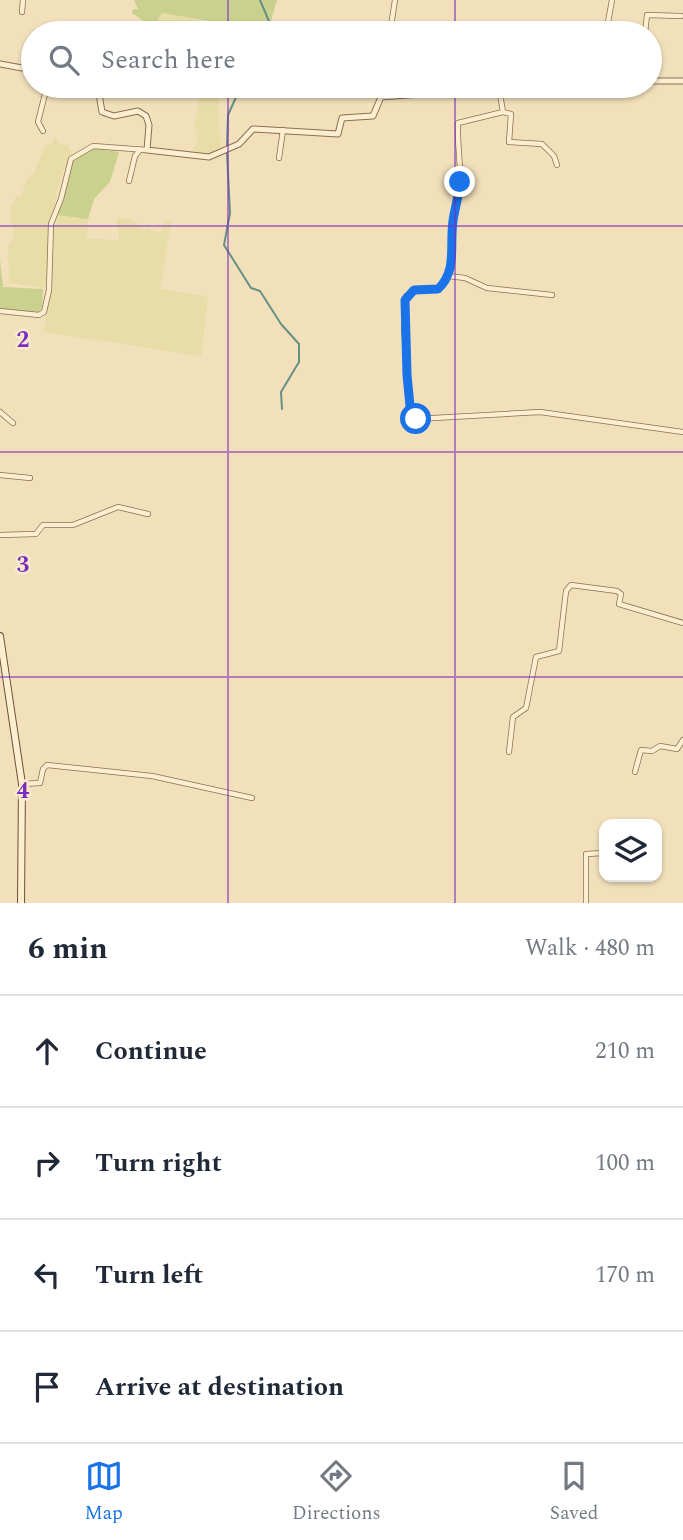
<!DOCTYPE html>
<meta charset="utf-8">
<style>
:root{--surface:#fff;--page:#f6f6f7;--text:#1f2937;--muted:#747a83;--line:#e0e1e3;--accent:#1a73e8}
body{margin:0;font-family:Spectral,serif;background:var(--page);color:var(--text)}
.controls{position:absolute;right:21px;bottom:21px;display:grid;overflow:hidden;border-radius:14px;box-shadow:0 2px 5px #0004}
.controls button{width:63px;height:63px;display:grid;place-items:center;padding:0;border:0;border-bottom:2px solid var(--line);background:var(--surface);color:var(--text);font:35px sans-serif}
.stop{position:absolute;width:21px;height:21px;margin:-16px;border:5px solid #1a73e8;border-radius:50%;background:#fff}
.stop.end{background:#1a73e8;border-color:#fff;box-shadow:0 2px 7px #0008}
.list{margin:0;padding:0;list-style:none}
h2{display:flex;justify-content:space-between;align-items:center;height:91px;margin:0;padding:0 28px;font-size:30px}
h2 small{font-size:23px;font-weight:400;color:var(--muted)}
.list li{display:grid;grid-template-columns:46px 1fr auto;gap:21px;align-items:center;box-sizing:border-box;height:112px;padding:0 28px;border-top:2px solid var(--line)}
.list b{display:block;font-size:26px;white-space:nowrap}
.list em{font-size:23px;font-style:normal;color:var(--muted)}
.icon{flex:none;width:38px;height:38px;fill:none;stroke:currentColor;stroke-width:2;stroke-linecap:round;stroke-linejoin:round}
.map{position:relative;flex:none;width:683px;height:903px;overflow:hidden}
.search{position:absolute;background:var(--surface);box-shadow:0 2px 5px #0004;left:21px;right:21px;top:21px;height:77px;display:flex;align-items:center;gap:18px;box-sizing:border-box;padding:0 24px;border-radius:38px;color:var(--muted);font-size:26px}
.sheet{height:539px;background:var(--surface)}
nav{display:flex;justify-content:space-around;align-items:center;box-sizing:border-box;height:98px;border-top:2px solid var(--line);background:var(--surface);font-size:19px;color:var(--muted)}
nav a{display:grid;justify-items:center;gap:4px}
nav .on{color:var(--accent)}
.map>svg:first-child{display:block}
.farmland{fill:#e8dca7}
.green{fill:#cad08e}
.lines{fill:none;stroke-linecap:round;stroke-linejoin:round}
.stream{stroke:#669085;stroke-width:2}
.minor-casing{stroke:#8a6f53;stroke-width:6}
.tertiary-casing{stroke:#8a6f53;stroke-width:7}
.secondary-casing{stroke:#6c5037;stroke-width:8}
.minor{stroke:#fceece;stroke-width:4.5}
.tertiary{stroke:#fceece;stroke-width:5}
.secondary{stroke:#fceece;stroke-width:6}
.route{stroke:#1a73e8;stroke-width:9}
.grid{fill:none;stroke:#7b2cbf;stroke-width:2;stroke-opacity:0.55}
.grid-label{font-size:23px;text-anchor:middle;font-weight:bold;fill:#7b2cbf;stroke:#f8eacb;stroke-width:5;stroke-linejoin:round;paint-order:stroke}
</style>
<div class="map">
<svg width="683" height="903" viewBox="0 0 683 903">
<rect width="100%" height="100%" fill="#f2e0bb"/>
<g class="farmland">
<polygon points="161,13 268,31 152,33"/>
<polygon points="206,94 220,94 218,115 221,147 208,154 196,153 193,147 199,141 195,126 199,97"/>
<polygon points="55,136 58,143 68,146 72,153 61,175 53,214 88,219 87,238 119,241 117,218 131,219 145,231 147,228 160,233 165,221 171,222 160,289 208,297 201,356 44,332 50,289 9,283 8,247 14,238 10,209 17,197 21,197 26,180 34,173 46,145 51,145"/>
</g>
<g class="green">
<polygon points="134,0 277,0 268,31 162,13 157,21 147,23 132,13 133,9 138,9"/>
<path d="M91,148L119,152L110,182L94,199L88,219L57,215C63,185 62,164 91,148Z"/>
<polygon points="0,259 3,287 43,289 42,307 38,313 0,310"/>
</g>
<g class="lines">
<g class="stream">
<polyline points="260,0 274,33"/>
<polyline points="227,146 228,115 241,86"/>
<polyline points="227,153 230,213 224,245 251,288 260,291 281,324 299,344 299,362 281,392 282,409"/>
</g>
<defs>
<g id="minor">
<polyline points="22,12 23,0"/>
<polyline points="390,33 395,0"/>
<polyline points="606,33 612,0"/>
<polyline points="645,33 647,15 681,16"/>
<path d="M499,88L503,112L458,123C457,143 461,164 460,184C460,200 454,212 452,227C450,250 455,273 438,289H418L406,296L404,328L411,416L416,419L540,412L683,432"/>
<polyline points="381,97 382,86"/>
<polyline points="503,112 511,114 509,142 542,144 554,156 557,165"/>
<polyline points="43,131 38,122 47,86"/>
<polyline points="279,158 283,130"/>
<polyline points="129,181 135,156 140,150"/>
<polyline points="448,276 465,278 487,288 552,295"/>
<polyline points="0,311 39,315 44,312 49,290 51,224 61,199 71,159 93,146 147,150"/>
<polyline points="0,412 13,423"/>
<polyline points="0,475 30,478"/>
<polyline points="0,535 36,534 43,525 73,525 118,507 148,514"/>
<polyline points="509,752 513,717 526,708 536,657 559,651 566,591 571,585 617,591 621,594 619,604 683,623"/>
<polyline points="635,772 641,750 652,751 660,746 677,749 683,740"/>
<polyline points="22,784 40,783 43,769 47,765 152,776 252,798"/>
<polyline points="586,903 586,854 604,853"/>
</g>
<g id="tertiary">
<polyline points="0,64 33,70"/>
<polyline points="650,81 683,81"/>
<polyline points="94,86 98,88 102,112 114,116 138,111 146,116 149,125 147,150 209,157 239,144 253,129 338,134 342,118 373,116 381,97 526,86"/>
</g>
<polyline id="secondary" points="0,636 22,784 21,903"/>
</defs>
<use href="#minor" class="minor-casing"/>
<use href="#tertiary" class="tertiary-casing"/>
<use href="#secondary" class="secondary-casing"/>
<use href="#minor" class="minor"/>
<use href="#tertiary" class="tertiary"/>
<use href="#secondary" class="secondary"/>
</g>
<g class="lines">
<path class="route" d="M416,419L411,416L407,375L405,300L414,290L438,289C459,270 448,241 454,215C456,204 459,194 460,182"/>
</g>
<path class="grid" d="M228,0V33M455,0V33M228,86V903M455,86V903M0,226H683M0,452H683M0,677H683"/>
<g class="grid-label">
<text x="23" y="347">2</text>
<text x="23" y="572">3</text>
<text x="23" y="798">4</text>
</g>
</svg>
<div class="controls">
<button><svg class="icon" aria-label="layers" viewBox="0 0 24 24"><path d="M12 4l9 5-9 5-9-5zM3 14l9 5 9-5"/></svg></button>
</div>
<div class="stop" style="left:416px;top:419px"></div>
<div class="stop end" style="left:460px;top:182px"></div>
<div class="search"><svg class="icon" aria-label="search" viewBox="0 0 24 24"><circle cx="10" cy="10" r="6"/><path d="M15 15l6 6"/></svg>Search here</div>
</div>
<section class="sheet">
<h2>6 min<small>Walk · 480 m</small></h2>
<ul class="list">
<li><svg class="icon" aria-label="ahead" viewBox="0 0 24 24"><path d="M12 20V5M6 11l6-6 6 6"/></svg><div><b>Continue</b></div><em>210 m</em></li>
<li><svg class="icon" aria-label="right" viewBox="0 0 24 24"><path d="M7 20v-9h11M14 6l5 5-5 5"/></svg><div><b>Turn right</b></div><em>100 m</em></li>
<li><svg class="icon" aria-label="left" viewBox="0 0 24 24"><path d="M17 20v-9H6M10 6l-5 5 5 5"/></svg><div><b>Turn left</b></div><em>170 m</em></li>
<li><svg class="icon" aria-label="arrive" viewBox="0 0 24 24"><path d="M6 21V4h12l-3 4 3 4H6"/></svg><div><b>Arrive at destination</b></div></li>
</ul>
</section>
<nav>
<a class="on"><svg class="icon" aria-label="map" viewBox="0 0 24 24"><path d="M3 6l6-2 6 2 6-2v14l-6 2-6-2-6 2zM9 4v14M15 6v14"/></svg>Map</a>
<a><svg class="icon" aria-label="directions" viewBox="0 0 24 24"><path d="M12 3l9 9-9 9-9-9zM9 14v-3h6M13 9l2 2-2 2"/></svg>Directions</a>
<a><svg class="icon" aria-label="saved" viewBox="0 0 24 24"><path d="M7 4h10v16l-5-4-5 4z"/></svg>Saved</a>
</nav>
